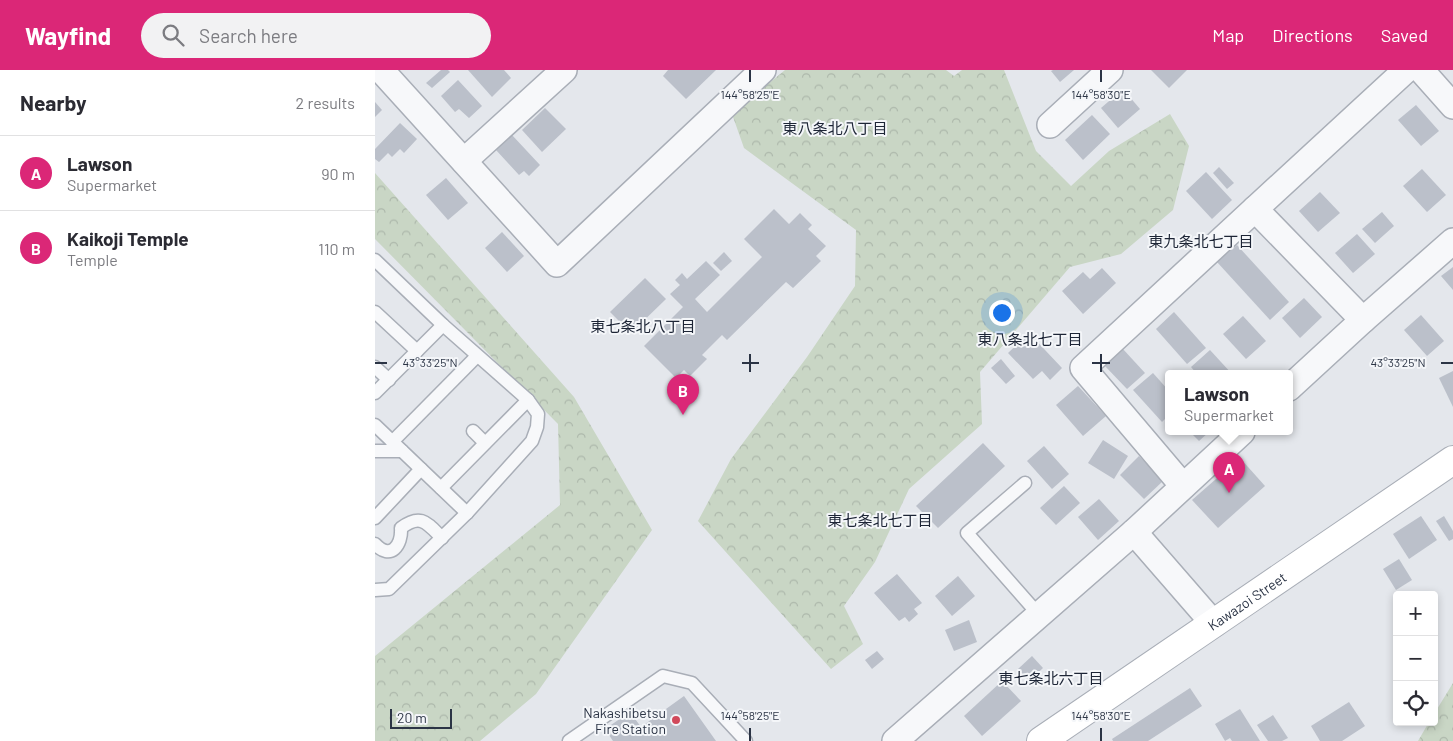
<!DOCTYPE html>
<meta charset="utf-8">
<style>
:root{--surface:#fff;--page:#f2f2f3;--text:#2b2b33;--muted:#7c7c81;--line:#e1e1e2;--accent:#db2777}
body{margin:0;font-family:Barlow,"Noto Sans JP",sans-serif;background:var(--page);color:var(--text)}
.controls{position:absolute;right:15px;bottom:15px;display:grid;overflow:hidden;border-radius:5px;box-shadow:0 2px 8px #0003}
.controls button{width:45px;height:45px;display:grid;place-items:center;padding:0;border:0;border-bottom:1px solid var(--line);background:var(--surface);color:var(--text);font:25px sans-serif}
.scale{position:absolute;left:15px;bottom:12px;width:62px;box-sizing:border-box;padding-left:5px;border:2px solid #2b3445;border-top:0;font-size:14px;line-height:18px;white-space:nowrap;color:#2b3445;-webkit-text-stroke:4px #f4f6f9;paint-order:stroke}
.you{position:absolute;left:626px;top:242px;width:18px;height:18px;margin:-12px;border:4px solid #fff;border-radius:50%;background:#1a73e8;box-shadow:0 0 0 8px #1a73e833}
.badge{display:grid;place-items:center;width:32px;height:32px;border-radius:50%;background:var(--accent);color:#fff;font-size:16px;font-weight:700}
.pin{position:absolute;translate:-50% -41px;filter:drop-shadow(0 1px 2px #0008)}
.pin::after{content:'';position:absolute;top:26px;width:18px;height:15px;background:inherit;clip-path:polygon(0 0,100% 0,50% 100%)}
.popup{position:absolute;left:790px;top:300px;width:128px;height:65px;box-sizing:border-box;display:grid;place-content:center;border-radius:5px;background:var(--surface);filter:drop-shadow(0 1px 4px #0005);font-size:16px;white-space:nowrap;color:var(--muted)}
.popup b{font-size:19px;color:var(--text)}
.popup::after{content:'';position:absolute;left:50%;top:100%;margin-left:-10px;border:10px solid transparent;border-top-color:var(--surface)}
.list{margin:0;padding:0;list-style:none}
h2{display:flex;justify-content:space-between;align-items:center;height:65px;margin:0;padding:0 20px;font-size:21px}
h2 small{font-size:16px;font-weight:400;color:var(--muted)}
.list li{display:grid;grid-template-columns:32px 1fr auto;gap:15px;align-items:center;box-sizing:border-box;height:75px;padding:0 20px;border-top:1px solid var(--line)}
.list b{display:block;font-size:19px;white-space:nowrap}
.list p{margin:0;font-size:16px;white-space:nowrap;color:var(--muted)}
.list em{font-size:16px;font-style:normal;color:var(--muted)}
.icon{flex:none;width:28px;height:28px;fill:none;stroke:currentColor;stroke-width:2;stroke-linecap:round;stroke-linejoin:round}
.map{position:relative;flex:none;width:1078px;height:671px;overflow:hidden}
header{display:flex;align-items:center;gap:30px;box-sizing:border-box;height:70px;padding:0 25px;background:var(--accent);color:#fff}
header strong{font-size:24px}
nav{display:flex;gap:28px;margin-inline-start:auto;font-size:18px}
.search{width:350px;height:45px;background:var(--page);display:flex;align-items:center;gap:12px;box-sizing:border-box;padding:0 18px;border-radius:28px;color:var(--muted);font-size:19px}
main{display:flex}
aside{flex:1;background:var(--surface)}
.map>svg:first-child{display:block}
.forest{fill:url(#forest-crowns)}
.building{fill:#bbc0ca}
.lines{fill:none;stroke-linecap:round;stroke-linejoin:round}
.lane-casing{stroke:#a9aeb7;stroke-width:15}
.street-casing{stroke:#a9aeb7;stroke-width:28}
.secondary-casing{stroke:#a9aeb7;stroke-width:30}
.lane{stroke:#f7f8fa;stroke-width:12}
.street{stroke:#f7f8fa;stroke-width:25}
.secondary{stroke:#fff;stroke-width:28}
.ticks{fill:none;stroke:#2b3445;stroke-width:2}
.poi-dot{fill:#d1495b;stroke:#f4f6f9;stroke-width:2}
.labels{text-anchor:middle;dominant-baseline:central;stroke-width:4;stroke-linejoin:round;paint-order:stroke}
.street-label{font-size:14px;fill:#2b3445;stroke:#f4f6f9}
.poi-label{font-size:14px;fill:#2b3445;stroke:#f4f6f9;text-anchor:end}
.neighbourhood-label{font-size:15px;fill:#1d2536;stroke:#f4f6f9}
.ticks-label{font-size:12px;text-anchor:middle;fill:#2b3445;stroke:#f4f6f9;stroke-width:4;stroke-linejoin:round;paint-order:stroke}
</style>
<header>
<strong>Wayfind</strong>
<div class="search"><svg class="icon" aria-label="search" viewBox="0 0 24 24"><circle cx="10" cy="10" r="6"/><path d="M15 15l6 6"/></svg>Search here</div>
<nav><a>Map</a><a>Directions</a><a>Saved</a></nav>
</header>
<main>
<aside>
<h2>Nearby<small>2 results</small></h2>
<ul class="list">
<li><span class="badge">A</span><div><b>Lawson</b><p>Supermarket</p></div><em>90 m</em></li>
<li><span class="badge">B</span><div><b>Kaikoji Temple</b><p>Temple</p></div><em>110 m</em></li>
</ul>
</aside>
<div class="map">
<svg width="1078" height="671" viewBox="0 0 1078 671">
<defs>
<pattern id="forest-crowns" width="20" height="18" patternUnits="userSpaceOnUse" patternTransform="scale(1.25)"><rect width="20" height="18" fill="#c9d6c5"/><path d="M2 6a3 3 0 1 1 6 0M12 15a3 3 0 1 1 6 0" fill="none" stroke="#adb8ab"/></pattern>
</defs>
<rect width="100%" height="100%" fill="#e4e7ec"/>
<g class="forest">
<polygon points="410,0 571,0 579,6 587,0 629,0 661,81 696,116 734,81 795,44 814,76 798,140 746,184 695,197 605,302 607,354 534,419 500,492 469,536 488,574 456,599 323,451 356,389 432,287 480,216 481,160 369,78 357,44"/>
<polygon points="0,103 199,327 277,460 161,624 105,671 0,671 0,586 185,435 183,354 0,169"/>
<polygon points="1078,613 1078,671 1043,671 1054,652 1059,652 1059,644"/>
</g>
<g class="building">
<polygon points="66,0 73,0 75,2 57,18 51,13"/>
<polygon points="93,0 129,0 136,8 117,27"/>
<polygon points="293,0 341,0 311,29 288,6"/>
<polygon points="678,0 699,0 685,12 676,1"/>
<polygon points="776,0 812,0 794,18"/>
<polygon points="83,10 107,36 94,48 84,39 80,42 66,26"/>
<polygon points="748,19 765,39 743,58 726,38"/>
<polygon points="0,32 7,40 0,47"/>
<polygon points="1041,35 1064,61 1046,76 1023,50"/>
<polygon points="170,38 191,59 167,82 147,60"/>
<polygon points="717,45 735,64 708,90 690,70"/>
<polygon points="25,53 42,69 29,83 25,79 17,87 13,83 4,92 0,89 0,79"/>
<polygon points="137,65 165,95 154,106 149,101 144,105 121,80"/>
<polygon points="844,97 859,113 852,119 838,103"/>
<polygon points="1047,99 1071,125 1052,142 1028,116"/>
<polygon points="831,102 857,130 837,149 811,121"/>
<polygon points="71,108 93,133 73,150 51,125"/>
<polygon points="945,122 965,143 943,162 924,141"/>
<polygon points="399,139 414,154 425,143 437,155 433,159 451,176 441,186 446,191 418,218 411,212 352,270 347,265 327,285 332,289 315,306 309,300 301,308 269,276 308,237 295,224 305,215 300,210 307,203 312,209 331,191 345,205 320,229 332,242 387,187 369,169"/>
<polygon points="1007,142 1019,156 1000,173 987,159"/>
<polygon points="127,162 149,186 132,202 110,178"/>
<polygon points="982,164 1000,184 978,203 960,183"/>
<polygon points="862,175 914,232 895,250 842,192"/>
<polygon points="349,182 357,191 346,201 338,193"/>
<polygon points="1078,197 1078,220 1066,206"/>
<polygon points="727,198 741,213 708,244 687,221 708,202 715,209"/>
<polygon points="270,208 291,229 256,263 235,242"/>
<polygon points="929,228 947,247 925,268 907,248"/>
<polygon points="799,242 831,278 812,294 781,259"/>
<polygon points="1046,245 1069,271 1052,286 1029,260"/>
<polygon points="868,246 891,271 871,289 848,264"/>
<polygon points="654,263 687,298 675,310 667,301 658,309 633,283"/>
<polygon points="747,278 770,303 752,319 729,295"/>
<polygon points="835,280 857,304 822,304 816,297"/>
<polygon points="626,289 640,306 631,314 616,298"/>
<polygon points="1078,301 1078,337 1064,308"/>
<polygon points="778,303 794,321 794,345 787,352 758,320"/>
<polygon points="703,316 731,346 708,366 681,335"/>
<polygon points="815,362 834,362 824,371"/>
<polygon points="728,370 753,386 739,409 713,393"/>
<polygon points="608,373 630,396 563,458 541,436"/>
<polygon points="669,376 694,404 677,419 652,391"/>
<polygon points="764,386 788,411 769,429 745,405"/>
<polygon points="865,388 890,416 843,458 817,430"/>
<polygon points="689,416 705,433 681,455 665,438"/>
<polygon points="724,429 744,451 723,470 703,447"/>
<polygon points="1046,446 1062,470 1034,489 1018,464"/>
<polygon points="1069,446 1078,461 1078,469 1074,471 1061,451"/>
<polygon points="1024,489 1037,510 1021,520 1008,499"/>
<polygon points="522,504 547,533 539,539 543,544 534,552 530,547 524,551 499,523"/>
<polygon points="583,506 600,526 577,546 560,526"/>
<polygon points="594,550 602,572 579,581 570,560"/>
<polygon points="502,581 509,589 497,599 490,590"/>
<polygon points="657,586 668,598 654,611 643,599"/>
<polygon points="627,611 646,631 607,666 589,646"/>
<polygon points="815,618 827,636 773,671 738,671 737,669"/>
<polygon points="309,626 341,671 238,671 230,659 255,642 266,657"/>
<polygon points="974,632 990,656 967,671 945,671 936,656"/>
<polygon points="865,639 885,671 857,671 855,668 850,671 840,654"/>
<polygon points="898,645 913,668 907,671 893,671 882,655"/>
</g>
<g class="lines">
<defs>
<g id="lane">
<polyline points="0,190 68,255 153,330 163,344 162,357 157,371 92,443 14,519 0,520"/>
<polyline points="0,242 42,281"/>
<polyline points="0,297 14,310"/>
<polyline points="0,323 68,255"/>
<polyline points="0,355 92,443"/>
<polyline points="98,361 110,373"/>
<polyline points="17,372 102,286"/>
<polyline points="0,381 27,381"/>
<polyline points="650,413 592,463 664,545"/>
<polyline points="66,418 153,330"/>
<polyline points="0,448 46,399"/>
<path d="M0,474C16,491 27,475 26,458C46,443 52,453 67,468"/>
<polyline points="194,671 288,606 317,613 371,671"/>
</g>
<g id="street">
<polyline points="6,0 182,194 388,0"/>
<polyline points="1046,0 1078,36"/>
<polyline points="675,55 735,0"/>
<polyline points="89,91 189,0"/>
<polyline points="988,250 880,139 1031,0"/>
<polyline points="914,318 988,250 1078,171"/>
<polyline points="808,416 708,298 880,139"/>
<polyline points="759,462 839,554"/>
<polyline points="520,671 759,462 867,362"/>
</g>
<g id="secondary">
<path id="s1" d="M666,671L1078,390"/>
</g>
</defs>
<use href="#lane" class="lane-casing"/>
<use href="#street" class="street-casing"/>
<use href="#secondary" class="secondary-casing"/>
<use href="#lane" class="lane"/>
<use href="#street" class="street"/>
<use href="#secondary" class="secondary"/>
</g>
<path class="ticks" d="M375,0V12M726,0V12M375,284V302M726,284V302M0,293H12M367,293H384M717,293H735M1066,293H1078M375,658V671M726,658V671"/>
<circle class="poi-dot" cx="301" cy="650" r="5"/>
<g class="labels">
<g class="street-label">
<text stroke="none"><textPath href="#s1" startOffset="249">Kawazoi Street</textPath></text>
</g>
<g class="poi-label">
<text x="291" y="642">Nakashibetsu<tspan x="291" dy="16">Fire Station</tspan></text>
</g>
<g class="neighbourhood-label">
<text x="460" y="58">東八条北八丁目</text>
<text x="826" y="171">東九条北七丁目</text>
<text x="268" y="256">東七条北八丁目</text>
<text x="655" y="269">東八条北七丁目</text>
<text x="505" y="450">東七条北七丁目</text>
<text x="676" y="608">東七条北六丁目</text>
</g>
</g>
<g class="ticks-label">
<text x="375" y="29">144°58'25"E</text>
<text x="726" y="29">144°58'30"E</text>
<text x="55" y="297">43°33'25"N</text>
<text x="1023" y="297">43°33'25"N</text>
<text x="375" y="650">144°58'25"E</text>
<text x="726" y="650">144°58'30"E</text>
</g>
</svg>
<div class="controls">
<button>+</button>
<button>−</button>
<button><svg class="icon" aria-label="locate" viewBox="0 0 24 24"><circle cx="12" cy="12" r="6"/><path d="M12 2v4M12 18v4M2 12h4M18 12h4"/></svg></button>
</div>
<div class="scale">20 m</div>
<div class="you"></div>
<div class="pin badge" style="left:854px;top:423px">A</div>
<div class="popup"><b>Lawson</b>Supermarket</div>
<div class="pin badge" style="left:308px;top:345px">B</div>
</div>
</main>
